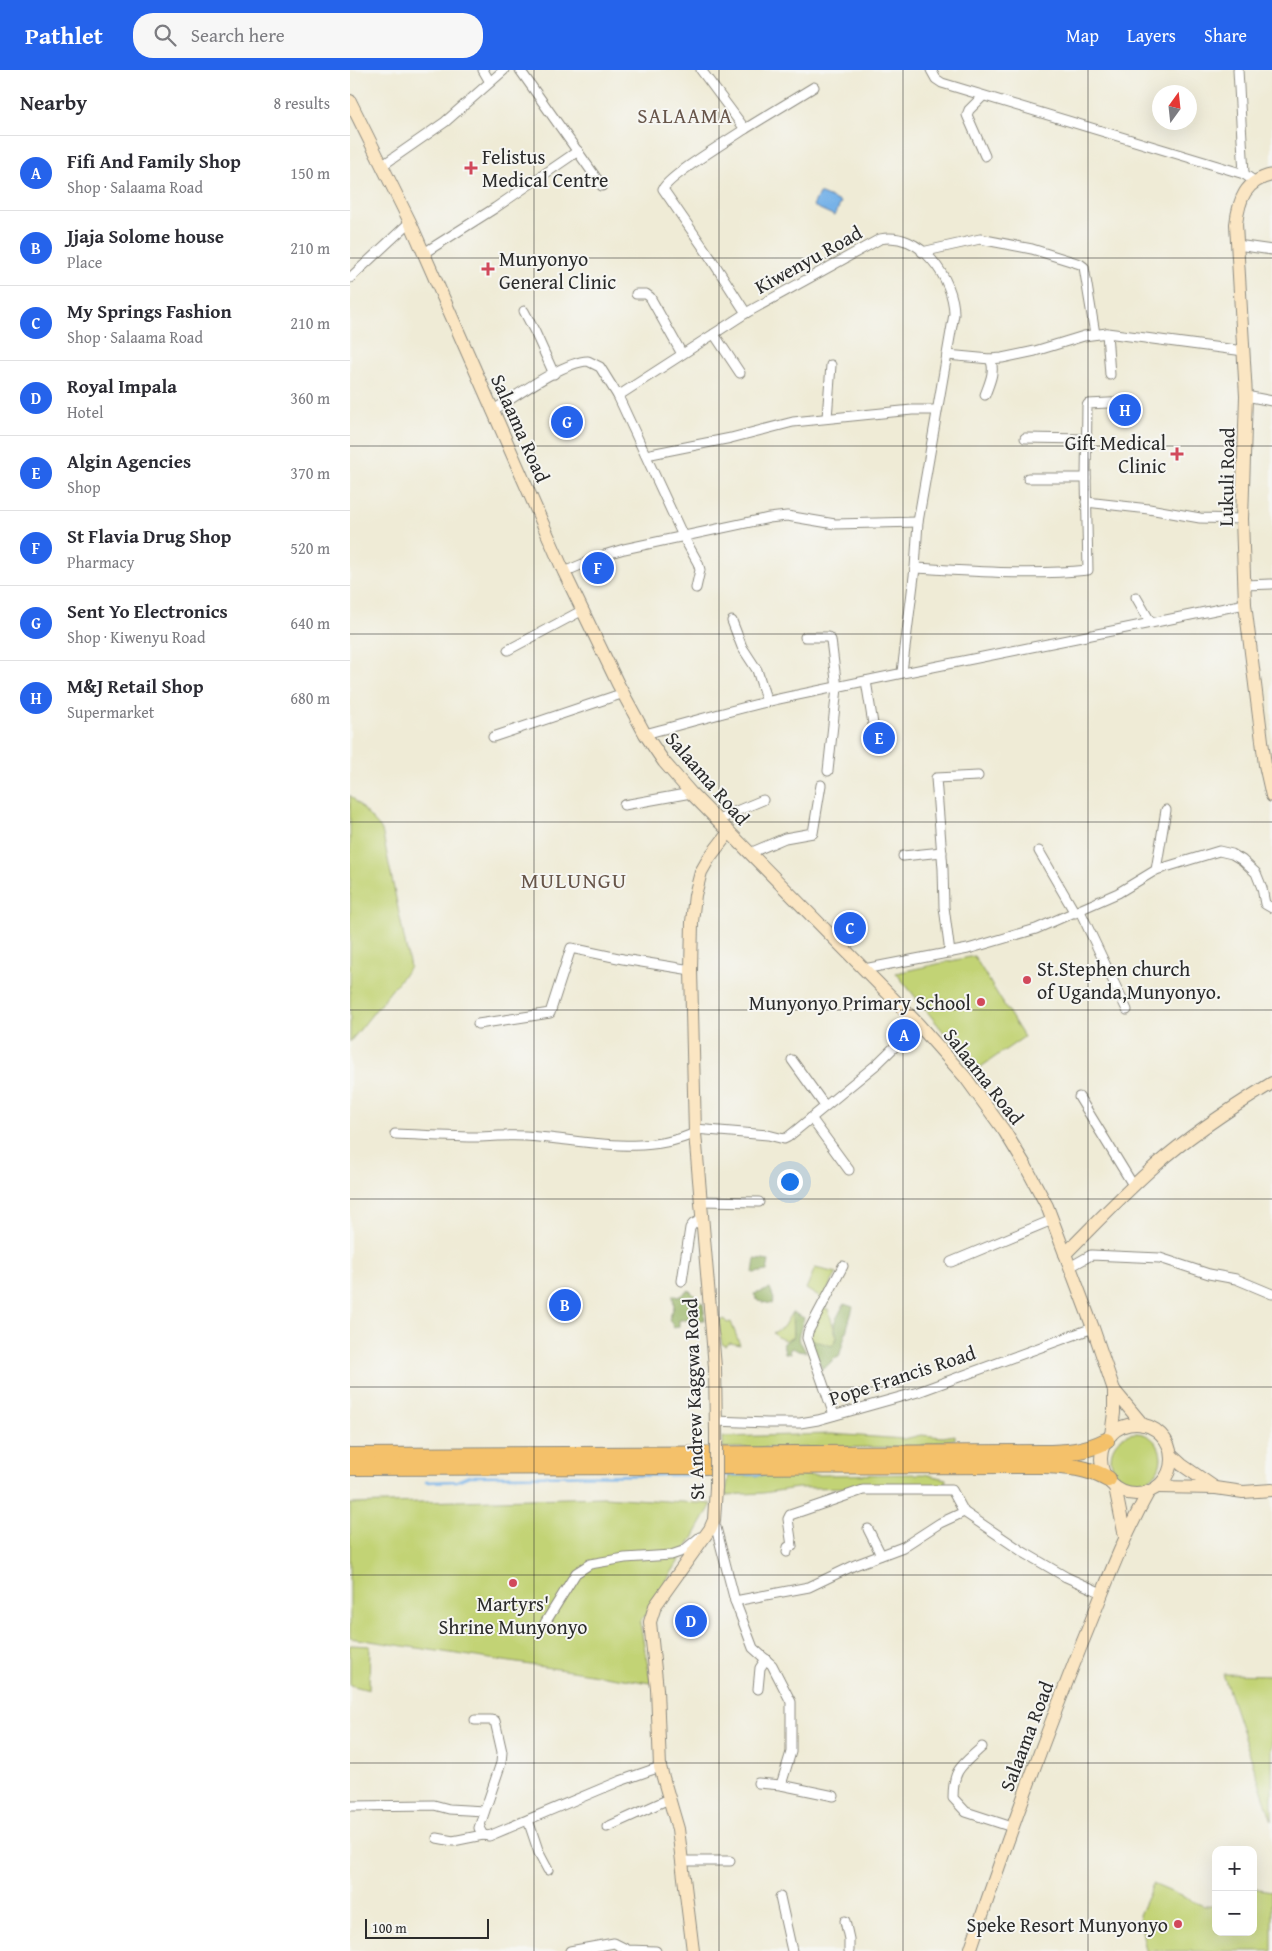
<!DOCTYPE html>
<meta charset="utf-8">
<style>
:root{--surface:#fff;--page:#f7f7f7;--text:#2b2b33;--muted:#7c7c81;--line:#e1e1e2;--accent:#2563eb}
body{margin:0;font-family:"Gentium Book Plus",serif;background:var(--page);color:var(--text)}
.controls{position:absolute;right:15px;bottom:15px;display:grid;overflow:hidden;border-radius:10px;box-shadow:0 5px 20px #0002}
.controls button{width:45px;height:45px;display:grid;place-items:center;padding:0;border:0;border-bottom:1px solid var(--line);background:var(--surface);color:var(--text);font:25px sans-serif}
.compass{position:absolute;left:802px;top:15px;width:45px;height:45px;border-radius:50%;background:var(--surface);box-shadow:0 5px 20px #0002;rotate:15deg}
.scale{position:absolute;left:15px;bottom:12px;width:124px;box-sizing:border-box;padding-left:5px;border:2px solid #2b2b2b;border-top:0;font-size:14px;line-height:18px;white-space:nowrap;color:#2b2b2b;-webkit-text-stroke:4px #f6f6f2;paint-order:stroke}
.you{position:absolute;left:439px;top:1111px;width:18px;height:18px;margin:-12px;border:4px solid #fff;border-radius:50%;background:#1a73e8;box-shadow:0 0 0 8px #1a73e833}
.badge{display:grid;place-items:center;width:32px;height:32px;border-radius:50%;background:var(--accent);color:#fff;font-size:16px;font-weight:700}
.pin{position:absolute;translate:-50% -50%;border:2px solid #fff;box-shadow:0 1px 5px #0006}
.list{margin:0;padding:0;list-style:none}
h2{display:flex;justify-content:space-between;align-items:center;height:65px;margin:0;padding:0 20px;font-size:21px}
h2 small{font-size:16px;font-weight:400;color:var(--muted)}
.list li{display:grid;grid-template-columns:32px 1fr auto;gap:15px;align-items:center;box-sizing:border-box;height:75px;padding:0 20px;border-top:1px solid var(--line)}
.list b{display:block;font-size:19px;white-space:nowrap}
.list p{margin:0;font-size:16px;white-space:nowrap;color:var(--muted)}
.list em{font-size:16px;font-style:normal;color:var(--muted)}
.icon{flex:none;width:28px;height:28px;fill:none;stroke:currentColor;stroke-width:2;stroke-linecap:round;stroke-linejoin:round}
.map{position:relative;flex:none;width:922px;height:1881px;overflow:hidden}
header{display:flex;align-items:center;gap:30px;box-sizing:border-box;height:70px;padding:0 25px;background:var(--accent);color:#fff}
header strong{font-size:24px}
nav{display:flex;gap:28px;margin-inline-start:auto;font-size:18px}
.search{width:350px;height:45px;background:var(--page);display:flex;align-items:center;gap:12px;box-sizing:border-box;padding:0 18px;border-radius:20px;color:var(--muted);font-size:19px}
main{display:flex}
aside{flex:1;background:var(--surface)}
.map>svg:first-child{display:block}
.green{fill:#c2d375;stroke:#767f50}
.forest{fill:#99b566;stroke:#627048}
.water{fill:#77b2e8;stroke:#516e8a}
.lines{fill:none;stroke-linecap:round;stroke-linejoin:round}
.stream{stroke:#77b2e8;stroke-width:2.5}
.street-casing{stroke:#8d8b80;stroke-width:11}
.secondary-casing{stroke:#8d8b80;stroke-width:14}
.highway-casing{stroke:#8d8b80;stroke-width:18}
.street{stroke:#fff;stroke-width:9}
.secondary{stroke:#fbe6c3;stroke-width:12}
.highway{stroke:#f4c16a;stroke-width:16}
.secondary-bridge-casing{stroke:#8d8b80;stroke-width:14;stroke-linecap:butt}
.secondary-bridge{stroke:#fbe6c3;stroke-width:12}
.grid{fill:none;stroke:#2b2b2b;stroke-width:1;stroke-opacity:0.55}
.poi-dot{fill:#d1495b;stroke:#f6f6f2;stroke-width:2}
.labels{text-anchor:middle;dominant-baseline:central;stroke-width:4;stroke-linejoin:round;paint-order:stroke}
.poi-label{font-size:20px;fill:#2b2b2b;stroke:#f6f6f2;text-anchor:start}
.street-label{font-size:20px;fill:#2b2b2b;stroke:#f6f6f2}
.neighbourhood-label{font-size:21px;letter-spacing:1px;fill:#68564a;stroke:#f6f6f2}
.quarter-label{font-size:22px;letter-spacing:1px;fill:#68564a;stroke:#f6f6f2}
</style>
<header>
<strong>Pathlet</strong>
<div class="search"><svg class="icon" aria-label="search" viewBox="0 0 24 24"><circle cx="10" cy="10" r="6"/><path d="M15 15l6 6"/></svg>Search here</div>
<nav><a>Map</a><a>Layers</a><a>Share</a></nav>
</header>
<main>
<aside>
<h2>Nearby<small>8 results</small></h2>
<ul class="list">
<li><span class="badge">A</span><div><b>Fifi And Family Shop</b><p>Shop · Salaama Road</p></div><em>150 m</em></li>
<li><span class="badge">B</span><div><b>Jjaja Solome house</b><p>Place</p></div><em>210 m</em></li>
<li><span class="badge">C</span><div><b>My Springs Fashion</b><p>Shop · Salaama Road</p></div><em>210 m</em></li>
<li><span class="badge">D</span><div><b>Royal Impala</b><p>Hotel</p></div><em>360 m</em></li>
<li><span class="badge">E</span><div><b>Algin Agencies</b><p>Shop</p></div><em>370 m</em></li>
<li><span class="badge">F</span><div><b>St Flavia Drug Shop</b><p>Pharmacy</p></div><em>520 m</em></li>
<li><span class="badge">G</span><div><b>Sent Yo Electronics</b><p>Shop · Kiwenyu Road</p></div><em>640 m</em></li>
<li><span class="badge">H</span><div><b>M&amp;J Retail Shop</b><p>Supermarket</p></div><em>680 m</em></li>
</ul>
</aside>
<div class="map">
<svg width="922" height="1881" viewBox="0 0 922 1881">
<rect width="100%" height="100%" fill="#f6f6f2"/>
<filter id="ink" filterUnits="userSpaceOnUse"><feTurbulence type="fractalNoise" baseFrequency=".02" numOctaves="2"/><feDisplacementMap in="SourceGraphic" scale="10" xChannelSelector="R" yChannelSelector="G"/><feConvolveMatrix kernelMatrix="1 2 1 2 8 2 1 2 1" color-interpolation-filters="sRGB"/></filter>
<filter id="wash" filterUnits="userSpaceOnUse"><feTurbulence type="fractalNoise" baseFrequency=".0096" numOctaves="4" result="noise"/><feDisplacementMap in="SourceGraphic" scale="20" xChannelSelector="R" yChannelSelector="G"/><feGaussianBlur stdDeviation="1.12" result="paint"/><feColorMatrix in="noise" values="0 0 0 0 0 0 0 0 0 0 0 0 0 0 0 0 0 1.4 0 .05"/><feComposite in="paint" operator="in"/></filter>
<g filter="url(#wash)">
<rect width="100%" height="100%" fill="#efebd6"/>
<g class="green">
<polygon points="0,725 32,760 60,897 0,972"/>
<polygon points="624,886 674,967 625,1001 546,903"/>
<polygon points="465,1198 487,1203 472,1229 456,1219"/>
<polygon points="471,1237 478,1239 487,1268 482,1277 457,1268"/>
<polygon points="442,1242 443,1267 437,1271 427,1267 423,1263 433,1257"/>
<polygon points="374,1249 377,1253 381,1252 390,1275 380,1273 376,1276 372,1274 367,1252"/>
<circle cx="786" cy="1388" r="25"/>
<polygon points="481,1364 554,1369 571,1365 593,1367 605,1365 605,1369 568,1377 373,1378 373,1367"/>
<polygon points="574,1404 596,1409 595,1416 447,1418 413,1423 375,1425 379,1406"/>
<polygon points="254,1427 362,1434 343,1468 290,1553 301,1613 0,1568 0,1434"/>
<polygon points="0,1575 20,1576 19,1620 0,1615"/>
<polygon points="873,1604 922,1605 922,1751"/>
<polygon points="803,1814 854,1836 866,1836 866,1862 903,1862 903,1818 922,1821 922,1881 796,1881 789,1845"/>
</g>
<g class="forest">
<polygon points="405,1189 419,1191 417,1201 403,1203"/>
<polygon points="420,1219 424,1229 422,1234 408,1231 404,1224"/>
<polygon points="339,1220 353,1234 355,1250 329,1250 329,1256 324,1258 319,1249 324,1237 323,1225 329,1227"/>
<polygon points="494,1234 503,1237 489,1287 484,1289 473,1300 457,1268 482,1276 487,1268 484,1253"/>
<polygon points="442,1242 454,1248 448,1268 456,1282 448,1281 443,1278 439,1280 440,1284 435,1283 433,1273 443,1267"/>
</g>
<polygon class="water" points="469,123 491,132 485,146 463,136"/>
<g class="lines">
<g class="stream">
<polyline points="371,1405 443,1404"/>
<polyline points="76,1412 107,1411 119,1406 363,1405"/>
</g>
</g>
</g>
<g filter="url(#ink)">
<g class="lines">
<defs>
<g id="street">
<polyline points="133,0 140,12"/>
<polyline points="170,0 252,116"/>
<polyline points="351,0 395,59 464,17"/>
<polyline points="581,0 586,9 592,13 894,104 904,111"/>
<polyline points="888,0 894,104"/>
<polyline points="633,26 619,40 617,45 635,86"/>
<path d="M395,59C379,70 320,105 313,119L362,190L396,243"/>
<polyline points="33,95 95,52 154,0"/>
<polyline points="887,175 922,180"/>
<polyline points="572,182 630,169 682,179 730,194 734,197 745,264"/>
<polyline points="74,183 145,138 228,81"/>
<polyline points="0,208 60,152"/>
<polyline points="286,224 296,224 300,227 332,284"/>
<polyline points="174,241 185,262 204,304"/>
<polyline points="757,263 760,305"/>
<polyline points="364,264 390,303"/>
<polyline points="597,285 640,289 652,288 685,281 734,266 757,263 894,281"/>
<path d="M635,325C639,314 646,300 640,289"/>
<path d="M268,326L396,243L530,169C570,160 604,209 604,244L568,452L565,498L552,602"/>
<polyline points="896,326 922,331"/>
<path d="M142,341C165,327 212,292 238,291L250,297L268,326L333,466L348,493L350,500L346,518"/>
<polyline points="477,348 481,295"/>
<polyline points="675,368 736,369"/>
<polyline points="296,385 381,368 443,352 562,340 586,340"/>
<polyline points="678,408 736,408"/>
<polyline points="736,432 799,439 850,448 892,449"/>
<path d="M565,498C622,501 680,506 738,500L736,408L737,336L738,334L778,332"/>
<polyline points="214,502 254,485 274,479 419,448 437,446 485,454 568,452"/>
<polyline points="894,515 922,514"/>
<polyline points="786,527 801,553"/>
<polyline points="382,551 392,577 407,600 417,632"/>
<polyline points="455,567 478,567 481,570 487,618 478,701"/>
<polyline points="158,580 233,540"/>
<polyline points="516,611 524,660"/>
<path d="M295,664C342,652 390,637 438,627C590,595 742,565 895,534"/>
<polyline points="143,667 274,623"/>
<polyline points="274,735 341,723"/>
<polyline points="368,751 384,742 413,730"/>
<polyline points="689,781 725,843"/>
<polyline points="400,783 435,768 463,763 471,715"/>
<polyline points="553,786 592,782"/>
<polyline points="806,800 816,740"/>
<polyline points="730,841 777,940"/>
<polyline points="600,883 594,837 593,799 586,708 628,706"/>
<polyline points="514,899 618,879 686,859 768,823 806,800 869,781 882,784 892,790 906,803 912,818 915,834 922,838"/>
<polyline points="128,954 200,943 221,878 273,889 341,900"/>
<polyline points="442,990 475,1036"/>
<polyline points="729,1027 783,1115"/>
<polyline points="461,1048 499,1100"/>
<polyline points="345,1059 418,1065 434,1069 438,1067 527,994 568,954"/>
<path d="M45,1064C73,1065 101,1067 129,1067C145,1066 160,1065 175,1066C231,1069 292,1087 345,1063"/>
<polyline points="351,1131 409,1132"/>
<polyline points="601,1192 702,1150"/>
<polyline points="720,1197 741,1185 810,1188 859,1204 886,1209 922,1224"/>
<polyline points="332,1211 340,1158 343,1154 353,1149"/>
<polyline points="484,1345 457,1268 458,1262 493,1196"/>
<polyline points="365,1351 417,1353 450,1353 468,1350 568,1322 743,1258"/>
<polyline points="364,1450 385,1531 459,1517 505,1495 553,1477 590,1453 614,1442"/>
<polyline points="518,1459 531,1485"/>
<polyline points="437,1482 438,1477 442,1476 438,1449 440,1445 513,1420 602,1420 614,1442 673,1482 716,1507 752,1523"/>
<polyline points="385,1531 403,1578 422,1595 441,1632 441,1682 431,1715"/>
<polyline points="195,1553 226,1503 240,1494 275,1488 321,1485 333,1481 350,1467"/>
<polyline points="408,1619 410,1598 416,1589"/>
<polyline points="125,1650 140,1650 145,1651 152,1682 151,1693 129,1758 133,1765 139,1766 270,1711 310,1697"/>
<path d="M632,1677C611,1696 603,1699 603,1728L616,1742L662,1757"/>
<polyline points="408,1713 431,1715 484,1726"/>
<polyline points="1,1736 84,1735 99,1739 134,1741"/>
<polyline points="178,1750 189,1783 198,1800"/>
<polyline points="257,1757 319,1729"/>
<polyline points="87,1768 103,1771 133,1765"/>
<polyline points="332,1791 380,1791"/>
<polyline points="430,1827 442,1881"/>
<polyline points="495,1851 499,1869 499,1881"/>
<polyline points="220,1881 264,1873 278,1880 306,1881"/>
</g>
<g id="secondary">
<polyline points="0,31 60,152 214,502 268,614 295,664 314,692 341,723 568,954 615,1007 655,1062 675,1095 697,1136 743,1258 764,1320 764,1343 761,1365"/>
<path d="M922,105C895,111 889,129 886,154L896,326L892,449L895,534L915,695L922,726"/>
<path d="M715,1184C745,1154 774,1123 806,1095C840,1065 883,1037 922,1013"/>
<polyline points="764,1320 793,1355"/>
<circle cx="786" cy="1389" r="35"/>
<polyline points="366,1362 365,1297 345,1063 341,900 342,852 345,825 351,802 359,788 379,762"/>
<polyline points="821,1385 832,1395 864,1417"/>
<polyline points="765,1417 775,1467"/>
<polyline points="807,1417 866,1418 893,1422 922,1420"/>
<polyline points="343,1881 328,1759 310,1697 307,1619 300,1552 305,1536 360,1459 364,1450 366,1417"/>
<path d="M620,1881C655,1776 692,1673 733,1571C754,1520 772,1469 799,1421"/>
</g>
<g id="highway">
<path d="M0,1386L691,1383C715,1383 734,1382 756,1371"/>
<path d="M0,1397L694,1395C718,1396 737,1397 758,1409"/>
</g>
</defs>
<use href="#street" class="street-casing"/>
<use href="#secondary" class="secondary-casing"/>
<use href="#highway" class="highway-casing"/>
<use href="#street" class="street"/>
<use href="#secondary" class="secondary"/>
<use href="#highway" class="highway"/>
<defs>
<polyline id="secondary-bridge" points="366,1362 366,1417"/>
</defs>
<use href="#secondary-bridge" class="secondary-bridge-casing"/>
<use href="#secondary-bridge" class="secondary-bridge"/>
</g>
</g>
<path class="grid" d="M184,0V1881M369,0V1881M553,0V1881M738,0V1881M0,188H922M0,376H922M0,564H922M0,752H922M0,940H922M0,1129H922M0,1317H922M0,1505H922M0,1693H922"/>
<g class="poi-dot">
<path d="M118.5 90.5h5v5h5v5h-5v5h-5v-5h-5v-5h5z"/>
<path d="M135.5 191.5h5v5h5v5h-5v5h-5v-5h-5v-5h5z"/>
<path d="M824.5 376.5h5v5h5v5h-5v5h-5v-5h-5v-5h5z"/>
<circle cx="677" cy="910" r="5"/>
<circle cx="631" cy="932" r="5"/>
<circle cx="163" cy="1513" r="5"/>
<circle cx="828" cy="1854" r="5"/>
</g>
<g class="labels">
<g class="poi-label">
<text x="132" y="86">Felistus<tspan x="132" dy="23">Medical Centre</tspan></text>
<text x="149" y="188">Munyonyo<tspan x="149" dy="23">General Clinic</tspan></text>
<text x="816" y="372" text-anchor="end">Gift Medical<tspan x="816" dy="23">Clinic</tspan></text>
<text x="687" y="898">St.Stephen church<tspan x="687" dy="23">of Uganda,Munyonyo.</tspan></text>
<text x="621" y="932" text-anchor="end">Munyonyo Primary School</text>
<text x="163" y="1533" text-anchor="middle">Martyrs'<tspan x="163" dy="23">Shrine Munyonyo</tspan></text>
<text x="818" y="1854" text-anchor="end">Speke Resort Munyonyo</text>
</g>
<g class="street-label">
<text transform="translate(458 189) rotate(-29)">Kiwenyu Road</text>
<text transform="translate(171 358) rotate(66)">Salaama Road</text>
<text transform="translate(876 407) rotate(-89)">Lukuli Road</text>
<text transform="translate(358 708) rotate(49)">Salaama Road</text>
<text transform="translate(634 1006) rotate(52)">Salaama Road</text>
<text transform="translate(552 1305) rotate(-18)">Pope Francis Road</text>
<text transform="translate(343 1329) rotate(-92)">St Andrew Kaggwa Road</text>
<text transform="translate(676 1666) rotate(-69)">Salaama Road</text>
</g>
<g class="neighbourhood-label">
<text x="335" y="45">SALAAMA</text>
</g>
<g class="quarter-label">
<text x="224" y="810">MULUNGU</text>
</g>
</g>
</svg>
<div class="controls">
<button>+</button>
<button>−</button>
</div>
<svg class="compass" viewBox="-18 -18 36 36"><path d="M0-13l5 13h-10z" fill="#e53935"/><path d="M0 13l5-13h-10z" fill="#7c7c81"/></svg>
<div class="scale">100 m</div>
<div class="you"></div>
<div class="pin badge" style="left:554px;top:965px">A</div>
<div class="pin badge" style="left:215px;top:1235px">B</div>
<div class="pin badge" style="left:500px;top:858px">C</div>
<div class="pin badge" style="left:341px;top:1551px">D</div>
<div class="pin badge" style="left:529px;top:668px">E</div>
<div class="pin badge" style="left:248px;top:498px">F</div>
<div class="pin badge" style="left:217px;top:352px">G</div>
<div class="pin badge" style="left:775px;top:340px">H</div>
</div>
</main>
